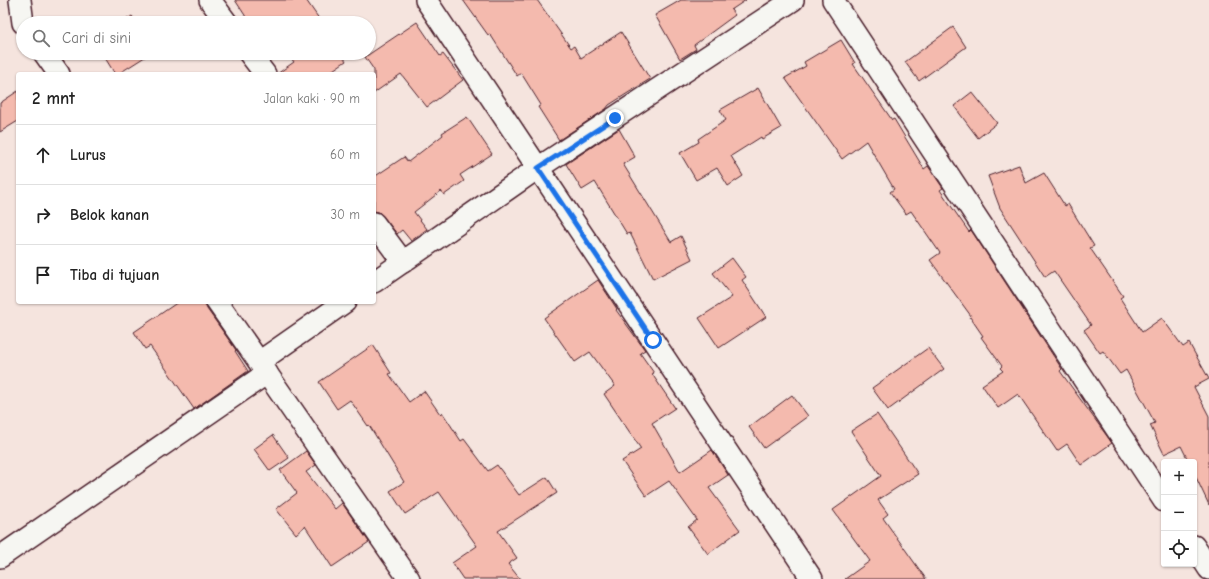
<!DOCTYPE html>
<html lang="id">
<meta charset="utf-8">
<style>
:root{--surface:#fff;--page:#f6f6f6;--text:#222;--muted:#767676;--line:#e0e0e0}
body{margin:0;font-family:"Comic Neue",sans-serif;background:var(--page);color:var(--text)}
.controls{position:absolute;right:12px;bottom:12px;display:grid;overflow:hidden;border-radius:4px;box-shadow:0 1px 3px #0004}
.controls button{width:36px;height:36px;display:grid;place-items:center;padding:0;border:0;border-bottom:1px solid var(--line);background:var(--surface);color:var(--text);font:20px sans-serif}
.stop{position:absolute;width:12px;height:12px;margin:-9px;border:3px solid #1a73e8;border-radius:50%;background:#fff}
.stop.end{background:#1a73e8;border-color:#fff;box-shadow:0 1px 4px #0008}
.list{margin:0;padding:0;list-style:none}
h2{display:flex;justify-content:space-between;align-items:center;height:52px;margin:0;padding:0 16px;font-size:17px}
h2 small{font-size:13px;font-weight:400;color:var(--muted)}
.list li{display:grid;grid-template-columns:26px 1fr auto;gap:12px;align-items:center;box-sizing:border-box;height:60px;padding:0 16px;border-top:1px solid var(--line)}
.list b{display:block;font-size:15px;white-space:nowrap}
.list em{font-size:13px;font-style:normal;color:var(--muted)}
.icon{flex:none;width:22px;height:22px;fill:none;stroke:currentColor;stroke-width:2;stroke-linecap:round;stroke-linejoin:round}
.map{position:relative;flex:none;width:1209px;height:579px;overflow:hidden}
.search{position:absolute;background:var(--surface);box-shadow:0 1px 3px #0004;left:16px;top:16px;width:360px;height:44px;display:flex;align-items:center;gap:10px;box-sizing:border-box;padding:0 14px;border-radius:22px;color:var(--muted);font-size:15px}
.panel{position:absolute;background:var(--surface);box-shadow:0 1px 3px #0004;left:16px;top:72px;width:360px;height:232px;border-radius:4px}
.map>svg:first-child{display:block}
.building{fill:#f4baae;stroke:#4a1f2b}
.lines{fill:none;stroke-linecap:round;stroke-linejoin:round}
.minor-casing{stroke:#4a1f2b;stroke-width:24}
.minor{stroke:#f6f6f2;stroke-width:21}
.route{stroke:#1a73e8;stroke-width:5}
</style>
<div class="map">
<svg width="1209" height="579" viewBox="0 0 1209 579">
<rect width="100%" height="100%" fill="#f5e4de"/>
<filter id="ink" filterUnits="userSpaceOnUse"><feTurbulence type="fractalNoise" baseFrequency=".025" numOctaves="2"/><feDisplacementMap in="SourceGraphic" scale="8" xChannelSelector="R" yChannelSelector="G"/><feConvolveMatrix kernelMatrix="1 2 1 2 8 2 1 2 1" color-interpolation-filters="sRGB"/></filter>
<g filter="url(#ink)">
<g class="building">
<polygon points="235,0 306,0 322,23 250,23"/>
<polygon points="463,0 537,0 571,48 574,46 581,58 621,32 650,79 609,105 606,109 559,140 538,107 541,105 521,73 517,76 490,34 488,35"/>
<polygon points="681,0 746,0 731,10 735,15 694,45 696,49 680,59 655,15"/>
<polygon points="132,16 137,23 120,23"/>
<polygon points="417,22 440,56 443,54 463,80 427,107 401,74 374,93 374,70 365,57"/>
<polygon points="953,27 966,47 919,81 905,62"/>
<polygon points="841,40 855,63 853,64 892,120 894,119 924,169 928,166 943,188 940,190 969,232 971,230 1062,369 1060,371 1112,443 1081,465 1067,444 1057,451 1018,394 998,408 982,385 1003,371 1000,368 1002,366 981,337 983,336 970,317 971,316 930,260 940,253 911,211 906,214 890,192 894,189 866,141 842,159 785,78 806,66 804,62"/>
<polygon points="102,53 151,53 118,74 115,74"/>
<polygon points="287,53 341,53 346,61 327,74 277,74 294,62"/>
<polygon points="758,88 781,128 762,139 761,137 731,156 743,176 728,186 717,168 696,180 680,153 699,142 698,139 726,120 720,110"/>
<polygon points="18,91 18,121 0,132 0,103"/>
<polygon points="972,92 997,123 978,138 954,106"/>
<polygon points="467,117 492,154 460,175 464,181 444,195 441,191 414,212 427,229 411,241 402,230 397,234 383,216 379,212 374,211 374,177 404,157 408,162 443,135 442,133"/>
<polygon points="619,129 635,157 623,164 671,242 681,236 692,259 653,279 630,233 627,234 595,182 582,190 566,164"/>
<polygon points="1019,165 1026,183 1044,173 1065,206 1068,204 1094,246 1090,248 1123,296 1120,298 1142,332 1162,318 1183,347 1189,343 1209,379 1194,387 1209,416 1209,505 1194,473 1194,462 1189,462 1181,446 1164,454 1150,425 1155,423 1126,370 1120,374 1103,351 1100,353 1084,330 1091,325 1054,271 1045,277 1000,208 988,176"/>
<polygon points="732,258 746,277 742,280 766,317 719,348 699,318 732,297 713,273"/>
<polygon points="598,280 617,309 616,310 645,350 640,353 654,373 652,374 675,408 652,423 680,472 712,450 728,475 709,488 740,530 708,554 688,527 697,520 669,481 646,496 622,461 641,449 604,394 615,386 590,352 575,362 544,318"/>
<polygon points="178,302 204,302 207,309 236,350 235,351 248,371 194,409 150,346 145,349 134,332"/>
<polygon points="373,345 391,373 389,374 409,402 424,391 440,414 442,412 461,441 464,439 488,471 497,465 519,495 547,477 557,493 498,531 517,558 508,564 520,579 463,579 452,563 477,546 439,492 405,514 390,491 404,482 369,425 368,426 350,400 337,409 319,382"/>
<polygon points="928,348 944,369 888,410 872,388"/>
<polygon points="792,395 808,416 764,448 749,427"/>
<polygon points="877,414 918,474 878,500 888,514 883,518 926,579 845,579 870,561 833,510 881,476 851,431"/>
<polygon points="273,435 289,458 270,471 254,449"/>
<polygon points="306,451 316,465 306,472 335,509 342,503 369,542 332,567 305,526 296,534 276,509 297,493 280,470"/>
</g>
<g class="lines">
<defs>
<g id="minor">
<polyline points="20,0 23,23"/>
<polyline points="210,0 227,23"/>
<polyline points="793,0 538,168 812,579"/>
<polyline points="833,0 1164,501"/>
<polyline points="44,53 59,74"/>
<polyline points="249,53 265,74"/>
<polyline points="374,223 403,262"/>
<polyline points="374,282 538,168 426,0"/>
<polyline points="217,302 259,362"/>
<polyline points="345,302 259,362 409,579"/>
<polyline points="1194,546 1209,569"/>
<polyline points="0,557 267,373"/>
</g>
</defs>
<use href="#minor" class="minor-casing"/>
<use href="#minor" class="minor"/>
</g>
</g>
<g class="lines" filter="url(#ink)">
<polyline class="route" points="615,118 538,168 653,340"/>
</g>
</svg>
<div class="controls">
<button>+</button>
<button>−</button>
<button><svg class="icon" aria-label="locate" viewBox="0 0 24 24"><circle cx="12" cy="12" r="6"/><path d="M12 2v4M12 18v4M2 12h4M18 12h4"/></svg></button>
</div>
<div class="stop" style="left:653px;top:340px"></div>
<div class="stop end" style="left:615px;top:118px"></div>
<div class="search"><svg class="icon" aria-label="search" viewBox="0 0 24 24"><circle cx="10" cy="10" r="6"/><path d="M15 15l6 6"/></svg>Cari di sini</div>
<section class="panel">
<h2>2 mnt<small>Jalan kaki · 90 m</small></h2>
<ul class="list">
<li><svg class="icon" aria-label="ahead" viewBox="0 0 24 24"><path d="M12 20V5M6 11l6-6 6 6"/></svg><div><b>Lurus</b></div><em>60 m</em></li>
<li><svg class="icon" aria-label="right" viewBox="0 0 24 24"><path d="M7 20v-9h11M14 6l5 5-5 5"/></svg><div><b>Belok kanan</b></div><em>30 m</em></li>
<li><svg class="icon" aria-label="arrive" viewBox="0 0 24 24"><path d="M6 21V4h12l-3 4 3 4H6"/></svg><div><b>Tiba di tujuan</b></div></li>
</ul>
</section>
</div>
